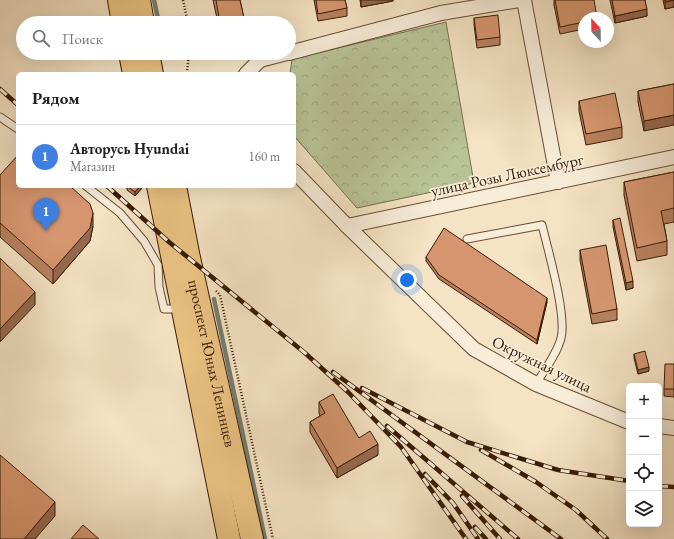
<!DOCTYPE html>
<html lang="ru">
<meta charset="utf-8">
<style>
:root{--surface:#fff;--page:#f6f6f6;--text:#222;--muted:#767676;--line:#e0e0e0;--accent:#0f766e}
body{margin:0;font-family:"EB Garamond",serif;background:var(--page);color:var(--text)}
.controls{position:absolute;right:12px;bottom:12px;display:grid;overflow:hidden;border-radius:6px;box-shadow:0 4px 16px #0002}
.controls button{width:36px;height:36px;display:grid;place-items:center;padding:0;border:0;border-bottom:1px solid var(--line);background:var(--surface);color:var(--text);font:20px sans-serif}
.compass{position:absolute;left:578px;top:12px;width:36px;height:36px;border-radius:50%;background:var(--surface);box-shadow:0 4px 16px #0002;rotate:338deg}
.you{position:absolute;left:407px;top:280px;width:14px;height:14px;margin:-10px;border:3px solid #fff;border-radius:50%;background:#1a73e8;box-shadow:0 0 0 6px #1a73e833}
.badge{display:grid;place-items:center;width:26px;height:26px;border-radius:50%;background:var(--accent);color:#fff;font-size:13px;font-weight:700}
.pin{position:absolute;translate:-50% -33px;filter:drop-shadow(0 1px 2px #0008)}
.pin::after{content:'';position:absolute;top:21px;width:14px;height:12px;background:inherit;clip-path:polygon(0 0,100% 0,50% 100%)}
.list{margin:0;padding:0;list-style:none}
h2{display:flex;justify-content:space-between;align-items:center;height:52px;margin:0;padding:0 16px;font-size:17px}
h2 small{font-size:13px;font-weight:400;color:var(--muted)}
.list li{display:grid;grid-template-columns:26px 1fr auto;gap:12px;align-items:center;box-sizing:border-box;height:64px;padding:0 16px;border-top:1px solid var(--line)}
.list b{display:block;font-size:15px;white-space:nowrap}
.list p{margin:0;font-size:13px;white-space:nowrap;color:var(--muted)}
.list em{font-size:13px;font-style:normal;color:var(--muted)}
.icon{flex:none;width:22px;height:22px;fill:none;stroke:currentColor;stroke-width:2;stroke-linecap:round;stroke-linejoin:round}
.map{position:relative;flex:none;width:674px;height:539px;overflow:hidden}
.search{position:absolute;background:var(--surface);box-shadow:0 4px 16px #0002;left:16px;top:16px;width:280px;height:44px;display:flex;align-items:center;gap:10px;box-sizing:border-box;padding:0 14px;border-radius:22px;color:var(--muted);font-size:15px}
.panel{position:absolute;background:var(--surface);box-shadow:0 4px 16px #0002;left:16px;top:72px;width:280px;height:116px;border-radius:6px}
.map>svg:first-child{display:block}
.forest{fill:url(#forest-crowns);stroke:#79704e}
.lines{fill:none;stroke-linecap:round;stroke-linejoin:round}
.stream{stroke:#747d6f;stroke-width:4.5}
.service-casing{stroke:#684d35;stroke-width:9}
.minor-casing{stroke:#684d35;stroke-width:16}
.primary-casing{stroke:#391b05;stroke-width:24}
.path{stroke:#391b05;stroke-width:2.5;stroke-dasharray:1 2;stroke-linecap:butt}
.service{stroke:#f8edd9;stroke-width:7}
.minor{stroke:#f8edd9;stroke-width:14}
.primary{stroke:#eac282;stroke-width:22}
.rail-casing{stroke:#391b05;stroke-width:4.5}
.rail{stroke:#f8edd9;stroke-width:3;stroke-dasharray:9;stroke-linecap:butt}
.wall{fill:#b7815f;stroke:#391b05}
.shaded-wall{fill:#95694e;stroke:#391b05}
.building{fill:#d5966f;stroke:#391b05}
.labels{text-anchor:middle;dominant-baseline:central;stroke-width:3.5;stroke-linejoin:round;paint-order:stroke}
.street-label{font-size:16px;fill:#391b05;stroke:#f8edd9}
</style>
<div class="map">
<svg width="674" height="539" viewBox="0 0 674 539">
<defs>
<pattern id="forest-crowns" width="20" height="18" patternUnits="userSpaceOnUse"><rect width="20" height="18" fill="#b9c496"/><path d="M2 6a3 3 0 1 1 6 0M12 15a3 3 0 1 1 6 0" fill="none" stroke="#a0a880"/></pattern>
</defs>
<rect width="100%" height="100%" fill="#f4e3c4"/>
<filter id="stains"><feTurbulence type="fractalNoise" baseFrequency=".005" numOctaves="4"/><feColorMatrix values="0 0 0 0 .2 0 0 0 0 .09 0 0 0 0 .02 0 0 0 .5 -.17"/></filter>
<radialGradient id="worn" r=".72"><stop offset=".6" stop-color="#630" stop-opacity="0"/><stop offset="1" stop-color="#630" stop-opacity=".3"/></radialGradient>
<polygon class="forest" points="446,22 474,183 357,208 294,136 294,74 290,74 292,59"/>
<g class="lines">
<g class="stream">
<polyline points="154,0 159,23"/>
<polyline points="214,299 265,539"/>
</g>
<defs>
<g id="service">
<polyline points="0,117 18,129"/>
<polyline points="86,186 120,213 144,241 158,265 159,287 164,309 179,309"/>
<path d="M467,239L542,225C548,250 567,316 561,338C557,354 545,369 536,384"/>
</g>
<g id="minor">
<polyline points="524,0 558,182"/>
<polyline points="289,53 441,13 519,0"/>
<polyline points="246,74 260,60 287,53"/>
<polyline points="294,171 347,226 474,349 536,384 629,422"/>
<polyline points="347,226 674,157"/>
<polyline points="659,426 674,428"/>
</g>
<g id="primary">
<polyline points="119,0 123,23"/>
<polyline points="139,0 143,23"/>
<polyline points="130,53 134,74"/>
<polyline points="148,53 152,74"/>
<polyline points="158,186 229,539"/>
<path id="s1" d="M175,186L189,258L252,539"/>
</g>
</defs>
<use href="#service" class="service-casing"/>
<use href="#minor" class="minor-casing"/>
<use href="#primary" class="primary-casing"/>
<g class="path">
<polyline points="183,0 188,23"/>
<polyline points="187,73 189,53"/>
<polyline points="216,291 220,295 273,539"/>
</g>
<use href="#service" class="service"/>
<use href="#minor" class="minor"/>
<use href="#primary" class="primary"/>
<defs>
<g id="rail">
<polyline points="0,89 18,105"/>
<polyline points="107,186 169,242 305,353 348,392 401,447 466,539"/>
<polyline points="333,372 561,539"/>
<polyline points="362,388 467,442 558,470 629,481"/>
<polyline points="387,426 518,539"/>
<polyline points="481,450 536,482 576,510 607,539"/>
<polyline points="425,474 453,503 478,539"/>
<polyline points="659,486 674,487"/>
<polyline points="462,496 500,539"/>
<polyline points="475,527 486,539"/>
</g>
</defs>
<use href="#rail" class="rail-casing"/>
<use href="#rail" class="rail"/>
</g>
<g class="wall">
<polygon points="213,0 240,0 245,23 218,23"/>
<polygon points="314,0 345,0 347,8 347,16 318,21"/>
<polygon points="360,0 393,0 393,1 361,7"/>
<polygon points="554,0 594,0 584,18 584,29 560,34 554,5"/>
<polygon points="610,0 645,0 647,16 615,23"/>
<polygon points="663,0 674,0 674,7 665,9"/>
<polygon points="474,18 500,37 500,45 477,48 474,25"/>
<polygon points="674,84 644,131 638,102 638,91"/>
<polygon points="579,101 622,127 622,138 586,145 579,111"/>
<polygon points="674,172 674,222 664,224 667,241 667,255 637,261 624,195 624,182"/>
<polygon points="0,175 93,226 90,241 53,284 0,237"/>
<polygon points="127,186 142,186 142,188 135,196 127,190"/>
<polygon points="613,220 633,288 626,290 613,227"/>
<polygon points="580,250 617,309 617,320 592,324 580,260"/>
<polygon points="426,257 547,302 537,344 439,279 426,261"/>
<polygon points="634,354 649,371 638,374 634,358"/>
<polygon points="674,364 674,397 664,396 664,389"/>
<polygon points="319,402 359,438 378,455 337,478 310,432 310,422 320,416 319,413"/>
</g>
<g class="shaded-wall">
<polygon points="361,0 393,0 393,1 361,7"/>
<polygon points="674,0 674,7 665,9 665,2"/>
<polygon points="647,9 647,16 615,23 615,16"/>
<polygon points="674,115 674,125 644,131 644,121"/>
<polygon points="140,186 142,186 142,188 135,196 135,192"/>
<polygon points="93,213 93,226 90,241 53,284 53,270"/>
<polygon points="633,281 633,288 626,290 626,283"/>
<polygon points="35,292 35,305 0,342 0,329"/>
<polygon points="547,298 547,302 537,344 537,340"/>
<polygon points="649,367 649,371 638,374 638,370"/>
<polygon points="378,444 378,455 337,478 337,468"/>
<polygon points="55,502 55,516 35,539 24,539"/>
</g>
<g class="building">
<polygon points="216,0 240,0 245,23 220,23"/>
<polygon points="316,0 345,0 347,8 318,14"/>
<polygon points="555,0 594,0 597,18 584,18 584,22 560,27"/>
<polygon points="612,0 645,0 647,9 615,16"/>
<polygon points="665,0 674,0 665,2"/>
<polygon points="498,15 500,37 477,40 474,18"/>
<polygon points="674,84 674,115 644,121 638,91"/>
<polygon points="615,93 622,127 586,134 579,101"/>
<polygon points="18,155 18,186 70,186 90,204 93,213 90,228 53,270 0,223 0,175"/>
<polygon points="674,172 674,208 661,211 667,241 637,248 624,182"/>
<polygon points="127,186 140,186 135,192"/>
<polygon points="620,218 633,281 626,283 613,220"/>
<polygon points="444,228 547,298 537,340 439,275 426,257"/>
<polygon points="606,245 617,309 592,314 580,250"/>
<polygon points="0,258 35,292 0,329"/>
<polygon points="645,351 649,367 638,370 634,354"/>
<polygon points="665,364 674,364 674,389 664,389"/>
<polygon points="333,394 359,438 370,431 378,444 337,468 310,422 325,413 319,402"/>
<polygon points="0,455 55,502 24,539 0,539"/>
<polygon points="83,525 99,539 71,539"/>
</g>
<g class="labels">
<g class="street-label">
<text transform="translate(507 175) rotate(-12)">улица Розы Люксембург</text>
<text stroke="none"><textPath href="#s1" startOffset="181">проспект Юных Ленинцев</textPath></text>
<text transform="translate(542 364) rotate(26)">Окружная улица</text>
</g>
</g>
<rect width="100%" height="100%" filter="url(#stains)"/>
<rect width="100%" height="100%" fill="url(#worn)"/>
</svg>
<div class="controls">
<button>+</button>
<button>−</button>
<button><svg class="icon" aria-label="locate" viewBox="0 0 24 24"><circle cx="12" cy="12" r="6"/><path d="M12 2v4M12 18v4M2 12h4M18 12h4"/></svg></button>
<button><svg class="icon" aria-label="layers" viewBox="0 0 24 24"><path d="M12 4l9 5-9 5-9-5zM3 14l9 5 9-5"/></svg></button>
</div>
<svg class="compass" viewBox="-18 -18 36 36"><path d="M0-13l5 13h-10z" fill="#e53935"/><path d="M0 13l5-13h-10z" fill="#767676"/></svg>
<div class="you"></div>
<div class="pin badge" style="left:46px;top:231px;background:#3f7fe0">1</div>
<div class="search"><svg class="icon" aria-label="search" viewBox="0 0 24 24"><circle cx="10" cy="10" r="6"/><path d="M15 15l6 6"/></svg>Поиск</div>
<section class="panel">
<h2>Рядом<small></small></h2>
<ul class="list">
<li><span class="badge" style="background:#3f7fe0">1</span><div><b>Авторусь Hyundai</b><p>Магазин</p></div><em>160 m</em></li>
</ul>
</section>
</div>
